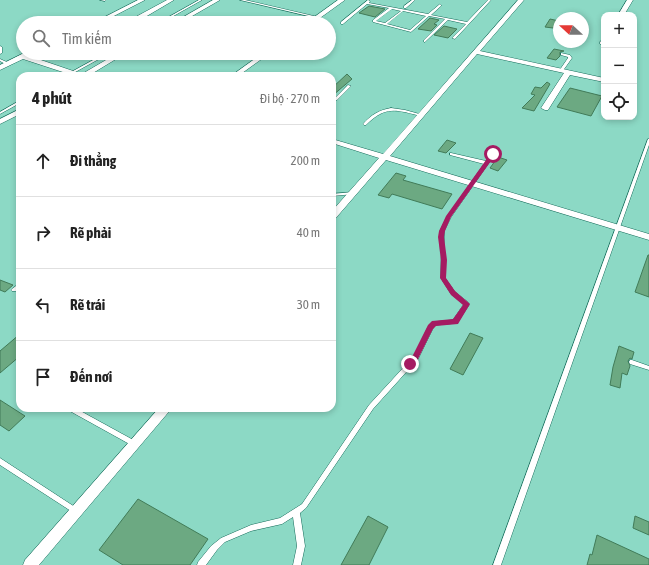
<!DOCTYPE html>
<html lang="vi">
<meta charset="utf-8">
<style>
:root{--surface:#fff;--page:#f6f6f6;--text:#222;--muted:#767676;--line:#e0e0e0}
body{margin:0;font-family:"Asap Condensed",sans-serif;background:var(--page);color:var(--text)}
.controls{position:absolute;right:12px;top:12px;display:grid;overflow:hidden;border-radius:8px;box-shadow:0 2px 6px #0003}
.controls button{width:36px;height:36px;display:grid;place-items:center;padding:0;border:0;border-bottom:1px solid var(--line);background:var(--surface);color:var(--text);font:20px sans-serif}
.compass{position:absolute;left:553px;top:12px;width:36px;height:36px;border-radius:50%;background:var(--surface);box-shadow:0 2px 6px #0003;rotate:291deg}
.stop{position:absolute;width:12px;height:12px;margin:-9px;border:3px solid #a51b62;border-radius:50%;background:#fff}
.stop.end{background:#a51b62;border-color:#fff;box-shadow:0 1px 4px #0008}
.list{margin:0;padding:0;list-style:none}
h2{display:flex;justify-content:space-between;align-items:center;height:52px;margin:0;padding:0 16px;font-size:17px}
h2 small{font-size:13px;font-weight:400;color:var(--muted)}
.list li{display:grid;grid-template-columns:26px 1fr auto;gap:12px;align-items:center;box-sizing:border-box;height:72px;padding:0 16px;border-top:1px solid var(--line)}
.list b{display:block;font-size:15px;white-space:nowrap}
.list em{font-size:13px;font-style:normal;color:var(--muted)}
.icon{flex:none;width:22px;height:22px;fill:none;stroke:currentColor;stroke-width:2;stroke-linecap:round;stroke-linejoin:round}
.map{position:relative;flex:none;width:649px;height:565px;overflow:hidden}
.search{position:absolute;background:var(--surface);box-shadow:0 2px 6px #0003;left:16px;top:16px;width:320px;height:44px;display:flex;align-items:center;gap:10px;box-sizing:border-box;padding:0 14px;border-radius:22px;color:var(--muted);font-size:15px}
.panel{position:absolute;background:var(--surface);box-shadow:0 2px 6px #0003;left:16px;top:72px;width:320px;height:340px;border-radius:12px}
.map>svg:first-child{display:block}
.building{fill:#6ca982;stroke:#417b58}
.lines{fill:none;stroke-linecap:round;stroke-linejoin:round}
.lane-casing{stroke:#156b5a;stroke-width:1}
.street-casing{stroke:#156b5a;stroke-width:1}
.lane{fill:#fff;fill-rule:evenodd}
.street{fill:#fff;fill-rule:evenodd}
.route{fill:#a51b62}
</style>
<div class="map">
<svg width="649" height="565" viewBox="0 0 649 565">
<rect width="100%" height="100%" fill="#8cd9c5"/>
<g class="building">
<polygon points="369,6 385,9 375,17 359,13"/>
<polygon points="430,18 439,20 434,24 437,25 431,31 418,29"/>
<polygon points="550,19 559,21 553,28 545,27"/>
<polygon points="444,26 457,29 448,38 434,35"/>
<polygon points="554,49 564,51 560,52 560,56 556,60 547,58"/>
<polygon points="347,74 352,79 332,96 332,88"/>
<polygon points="547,82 550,84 534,111 522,108 535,95 531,94 535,87 541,88"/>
<polygon points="570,88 602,96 591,116 557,107"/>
<polygon points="447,140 456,143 446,153 438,151"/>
<polygon points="498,157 507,160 498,171 490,168"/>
<polygon points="396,173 406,176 403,180 452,194 442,209 392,194 389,198 378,195"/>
<polygon points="648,255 649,255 649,297 635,292"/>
<polygon points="0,280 13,285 5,292 0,290"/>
<polygon points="470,333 483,338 463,375 450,369"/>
<polygon points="20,334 20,356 0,373 0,351"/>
<polygon points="619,346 634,352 632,359 630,358 628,361 630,366 627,375 622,373 620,388 610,385 613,367"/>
<polygon points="0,400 25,416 9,431 0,425"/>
<polygon points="138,499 208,539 190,565 123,565 99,550"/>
<polygon points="368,516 388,527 369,565 341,565"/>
<polygon points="635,516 649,522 649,535 633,528"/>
<polygon points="597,535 649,559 649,565 587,565 590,554 592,555"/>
</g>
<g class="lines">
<defs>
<g id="lane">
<polygon points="100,0 106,0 105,1"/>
<polygon points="199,0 202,0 161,23 158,23"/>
<polygon points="240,0 245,0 318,17 317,18"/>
<path d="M368,0L370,1L369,3L428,14L440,4L441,5V6L431,15L467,22L488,0H491L455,39L452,38L466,24L448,20L425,42H424V40L445,19L429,16L411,32L373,22V20L389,8L367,4L343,24H341V22ZM392,9L401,11L385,23L376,21ZM403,11L426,16L410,30L387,24Z"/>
<polygon points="412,0 415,0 406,8 404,8 404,6"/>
<polygon points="0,46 2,47 2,53 0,54"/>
<polygon points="106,53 110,53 68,76 64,76"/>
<polygon points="561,53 570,55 572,58 562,72 561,72 559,71 568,58 568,57 561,55"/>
<polygon points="0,59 9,63 10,64 7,65 0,61"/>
<polygon points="348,85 351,86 337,100 332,100 332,98 335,98"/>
<polygon points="19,101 20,101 20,103 0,114 0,112"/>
<path d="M391,108L405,110L423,115L421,116C396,110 386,105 366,125H364L363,124C371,115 379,110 391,108Z"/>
<polygon points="648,139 649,139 649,145 501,565 493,565"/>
<polygon points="450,153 451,153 486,161 492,153 494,153 495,154 451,217 444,231 445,278 455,292 469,303 470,304 469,305 457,323 436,325 433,328 418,359 373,409 306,508 300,513 305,546 301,565 293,565 297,546 293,517 282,524 251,531 225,542 217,550 206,565 197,565 198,562 211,546 221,538 251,525 280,518 302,504 369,405 414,356 428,327 432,322 453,320 464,304 451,294 441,278 440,231 447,217 484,164 450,155"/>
<polygon points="353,192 355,192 355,194 332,196 332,194"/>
<polygon points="20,283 20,288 16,291 12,291 11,290 12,289"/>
<polygon points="630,360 632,360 649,366 649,370 630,364 629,362"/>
<polygon points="67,408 75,408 137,442 138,444 137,446 135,447 133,446 68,410"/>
<polygon points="0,458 78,509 79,511 78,513 76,514 74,513 0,465"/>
</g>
<g id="street">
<polygon points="138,0 145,0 110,18 125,21 130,20 167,0 174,0 135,23 116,23 105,21 101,23 93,23"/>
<polygon points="213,0 220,0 180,23 173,23"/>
<polygon points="338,0 345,0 313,23 306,23"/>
<polygon points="518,0 524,0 480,51 604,78 604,82 570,75 548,110 545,110 541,108 564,73 477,54 390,156 649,234 649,240 386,160 335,219 332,220 332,211 379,158 332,143 332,139 383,154"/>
<polygon points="627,0 633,0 624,15 618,15"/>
<polygon points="604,39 604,44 600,44 600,42"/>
<polygon points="24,53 32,53 28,56 38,53 47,53 35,58 82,74 118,53 126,53 88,76 75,76 23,59 0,70 0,65"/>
<polygon points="263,53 270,53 238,76 231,76"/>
<polygon points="20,109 20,114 0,124 0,119"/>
<polygon points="159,408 172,408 39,565 23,565 25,560"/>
</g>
</defs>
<use href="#lane" class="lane-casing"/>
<use href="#street" class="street-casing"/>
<use href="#lane" class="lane"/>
<use href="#street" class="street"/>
</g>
<polygon class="route" points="491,153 496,154 451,217 445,231 444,237 447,260 446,278 455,291 470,304 458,324 436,326 433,329 418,359 413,367 407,367 406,364 413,355 428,325 432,321 453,319 463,305 451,295 440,278 441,260 438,237 439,231 446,216"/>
</svg>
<div class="controls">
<button>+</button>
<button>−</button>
<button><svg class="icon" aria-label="locate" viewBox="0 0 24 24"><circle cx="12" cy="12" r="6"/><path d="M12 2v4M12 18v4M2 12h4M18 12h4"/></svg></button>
</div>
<svg class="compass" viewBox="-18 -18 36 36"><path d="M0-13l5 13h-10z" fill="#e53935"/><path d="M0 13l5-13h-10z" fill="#767676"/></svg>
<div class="stop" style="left:493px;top:154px"></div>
<div class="stop end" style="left:410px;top:364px"></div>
<div class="search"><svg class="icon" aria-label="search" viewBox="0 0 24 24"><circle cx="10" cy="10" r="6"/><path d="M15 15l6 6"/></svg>Tìm kiếm</div>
<section class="panel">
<h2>4 phút<small>Đi bộ · 270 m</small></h2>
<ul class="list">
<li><svg class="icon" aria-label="ahead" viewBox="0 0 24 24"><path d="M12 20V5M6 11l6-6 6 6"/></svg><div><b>Đi thẳng</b></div><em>200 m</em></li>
<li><svg class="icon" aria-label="right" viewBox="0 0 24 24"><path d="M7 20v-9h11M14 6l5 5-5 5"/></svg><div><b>Rẽ phải</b></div><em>40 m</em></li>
<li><svg class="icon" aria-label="left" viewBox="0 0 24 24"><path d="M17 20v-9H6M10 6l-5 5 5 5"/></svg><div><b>Rẽ trái</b></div><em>30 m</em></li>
<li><svg class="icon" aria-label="arrive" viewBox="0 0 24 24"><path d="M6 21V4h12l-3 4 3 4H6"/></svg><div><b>Đến nơi</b></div></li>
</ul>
</section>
</div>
